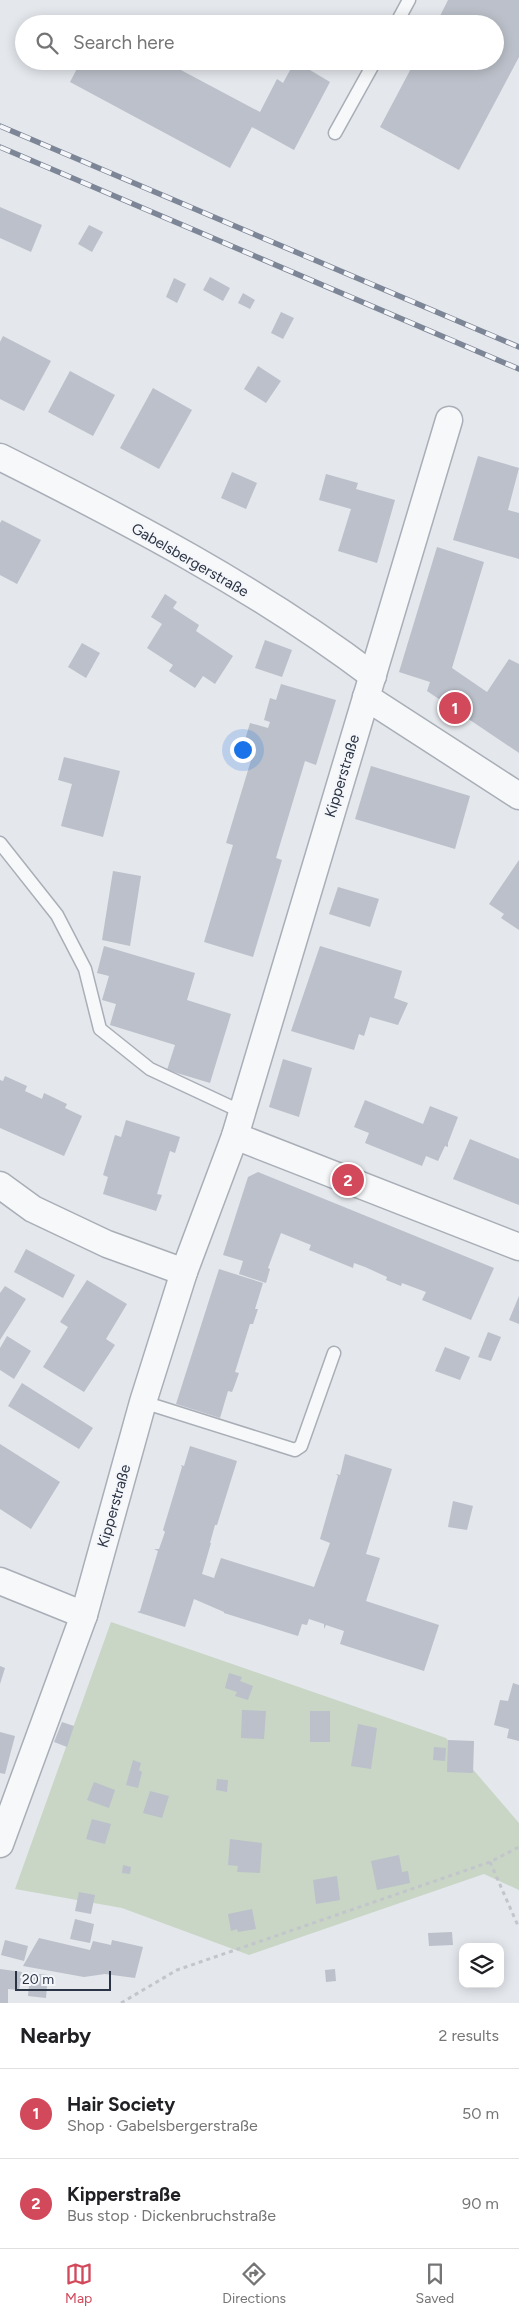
<!DOCTYPE html>
<meta charset="utf-8">
<style>
:root{--surface:#fff;--page:#f2f2f2;--text:#202124;--muted:#757577;--line:#e0e0e0;--accent:#d1495b}
body{margin:0;font-family:Figtree,sans-serif;background:var(--page);color:var(--text)}
.controls{position:absolute;right:15px;bottom:15px;display:grid;overflow:hidden;border-radius:10px;box-shadow:0 2px 12px #0003}
.controls button{width:45px;height:45px;display:grid;place-items:center;padding:0;border:0;border-bottom:1px solid var(--line);background:var(--surface);color:var(--text);font:25px sans-serif}
.scale{position:absolute;left:15px;bottom:12px;width:96px;box-sizing:border-box;padding-left:5px;border:2px solid #2b3445;border-top:0;font-size:14px;line-height:18px;white-space:nowrap;color:#2b3445;-webkit-text-stroke:4px #f4f6f9;paint-order:stroke}
.you{position:absolute;left:242px;top:749px;width:18px;height:18px;margin:-12px;border:4px solid #fff;border-radius:50%;background:#1a73e8;box-shadow:0 0 0 8px #1a73e833}
.badge{display:grid;place-items:center;width:32px;height:32px;border-radius:50%;background:var(--accent);color:#fff;font-size:16px;font-weight:700}
.pin{position:absolute;translate:-50% -50%;border:2px solid #fff;box-shadow:0 1px 5px #0006}
.list{margin:0;padding:0;list-style:none}
h2{display:flex;justify-content:space-between;align-items:center;height:65px;margin:0;padding:0 20px;font-size:21px}
h2 small{font-size:16px;font-weight:400;color:var(--muted)}
.list li{display:grid;grid-template-columns:32px 1fr auto;gap:15px;align-items:center;box-sizing:border-box;height:90px;padding:0 20px;border-top:1px solid var(--line)}
.list b{display:block;font-size:19px;white-space:nowrap}
.list p{margin:0;font-size:16px;white-space:nowrap;color:var(--muted)}
.list em{font-size:16px;font-style:normal;color:var(--muted)}
.icon{flex:none;width:28px;height:28px;fill:none;stroke:currentColor;stroke-width:2;stroke-linecap:round;stroke-linejoin:round}
.map{position:relative;flex:none;width:519px;height:2003px;overflow:hidden}
.search{position:absolute;background:var(--surface);box-shadow:0 2px 12px #0003;left:15px;right:15px;top:15px;height:55px;display:flex;align-items:center;gap:12px;box-sizing:border-box;padding:0 18px;border-radius:28px;color:var(--muted);font-size:19px}
.sheet{height:245px;background:var(--surface)}
nav{display:flex;justify-content:space-around;align-items:center;box-sizing:border-box;height:70px;border-top:1px solid var(--line);background:var(--surface);font-size:14px;color:var(--muted)}
nav a{display:grid;justify-items:center;gap:2px}
nav .on{color:var(--accent)}
.map>svg:first-child{display:block}
.green{fill:#c9d6c5}
.building{fill:#bbc0ca}
.lines{fill:none;stroke-linecap:round;stroke-linejoin:round}
.lane-casing{stroke:#a9aeb7;stroke-width:15}
.street-casing{stroke:#a9aeb7;stroke-width:29}
.path{stroke:#c2c5cb;stroke-width:3;stroke-dasharray:4 4;stroke-linecap:butt}
.lane{stroke:#f7f8fa;stroke-width:12}
.street{stroke:#f7f8fa;stroke-width:26}
.rail-casing{stroke:#7d8696;stroke-width:5.5}
.rail{stroke:#f4f6f9;stroke-width:4;stroke-dasharray:11;stroke-linecap:butt}
.labels{text-anchor:middle;dominant-baseline:central;stroke-width:4;stroke-linejoin:round;paint-order:stroke}
.street-label{font-size:15px;fill:#2b3445;stroke:#f4f6f9}
</style>
<div class="map">
<svg width="519" height="2003" viewBox="0 0 519 2003">
<rect width="100%" height="100%" fill="#e4e7ec"/>
<polygon class="green" points="111,1622 446,1738 519,1823 519,1890 484,1874 249,1955 122,1908 15,1889"/>
<g class="building">
<polygon points="448,0 519,0 519,57 459,170 380,127 415,61 495,61 495,24 436,24"/>
<polygon points="81,61 164,61 260,112 277,79 283,83 295,61 330,82 294,150 252,127 230,168 70,82"/>
<polygon points="0,207 42,225 31,252 0,238"/>
<polygon points="89,225 103,232 92,252 78,244"/>
<polygon points="210,277 230,288 223,301 203,290"/>
<polygon points="174,278 186,284 177,303 166,297"/>
<polygon points="243,293 255,300 250,309 238,303"/>
<polygon points="281,312 294,318 283,339 271,333"/>
<polygon points="3,336 51,361 24,411 0,399 0,342"/>
<polygon points="258,366 281,381 266,403 244,389"/>
<polygon points="70,371 115,395 93,436 48,412"/>
<polygon points="153,388 192,410 159,469 120,448"/>
<polygon points="478,456 519,468 508,510 519,513 519,559 453,540"/>
<polygon points="232,472 257,483 246,509 221,498"/>
<polygon points="326,474 358,483 356,489 395,500 377,563 338,551 351,509 319,500"/>
<polygon points="2,520 41,540 17,584 0,575 0,523"/>
<polygon points="437,547 484,562 452,668 487,692 509,659 519,664 519,753 427,691 430,682 399,672"/>
<polygon points="165,594 177,602 173,608 199,625 196,631 233,656 215,684 203,676 195,688 169,671 173,665 147,648 162,624 151,617"/>
<polygon points="265,640 292,650 282,677 255,668"/>
<polygon points="82,643 100,653 86,678 68,667"/>
<polygon points="281,684 336,700 316,765 305,761 276,858 282,860 253,957 204,942 233,845 226,843 255,747 244,743 250,723 268,728 270,722 264,720 270,698 276,700"/>
<polygon points="64,757 120,771 103,837 61,826 72,784 58,780"/>
<polygon points="371,766 470,796 455,849 355,819"/>
<polygon points="519,860 519,930 501,918 504,914 489,904"/>
<polygon points="113,871 141,876 130,946 102,940"/>
<polygon points="338,887 379,899 370,927 329,914"/>
<polygon points="104,946 195,973 187,1000 231,1014 210,1083 167,1070 175,1045 110,1025 116,1004 102,1000 109,976 97,973"/>
<polygon points="320,946 402,971 394,998 408,1003 398,1025 370,1017 364,1036 359,1034 354,1050 291,1031"/>
<polygon points="283,1059 312,1068 299,1117 269,1107"/>
<polygon points="5,1076 27,1086 25,1091 42,1099 44,1093 67,1104 65,1108 82,1116 64,1156 0,1128 0,1080 3,1081"/>
<polygon points="365,1100 423,1124 430,1106 458,1117 448,1143 448,1147 445,1146 438,1161 426,1156 422,1166 365,1143 369,1133 354,1127"/>
<polygon points="126,1120 180,1137 175,1153 170,1151 157,1194 162,1195 156,1211 103,1194 108,1177 103,1175 115,1135 121,1137"/>
<polygon points="470,1139 519,1159 519,1205 453,1179"/>
<polygon points="258,1172 494,1268 471,1320 422,1300 426,1292 402,1283 401,1286 386,1280 387,1277 365,1267 354,1263 353,1268 309,1250 311,1245 281,1233 268,1268 270,1269 266,1283 239,1274 243,1261 223,1255 248,1177"/>
<polygon points="26,1249 75,1275 63,1298 14,1272"/>
<polygon points="219,1269 263,1283 255,1309 258,1309 253,1324 250,1324 235,1372 239,1373 234,1387 232,1392 228,1391 220,1418 176,1404"/>
<polygon points="87,1280 127,1304 106,1339 115,1345 84,1392 43,1367 68,1327 60,1322"/>
<polygon points="5,1286 26,1299 0,1340 0,1293"/>
<polygon points="519,1296 519,1324 509,1320"/>
<polygon points="488,1332 501,1337 491,1361 478,1357"/>
<polygon points="7,1336 31,1351 14,1379 0,1370 0,1348"/>
<polygon points="445,1347 470,1357 460,1380 435,1371"/>
<polygon points="22,1383 93,1428 79,1449 8,1406"/>
<polygon points="0,1444 60,1482 31,1529 0,1509"/>
<polygon points="190,1446 237,1461 217,1525 215,1525 210,1543 211,1543 202,1574 214,1578 221,1558 314,1587 330,1543 320,1539 338,1476 336,1474 340,1475 345,1454 392,1469 366,1554 380,1558 366,1601 439,1625 424,1671 340,1644 344,1631 326,1625 324,1629 324,1624 309,1619 307,1625 302,1624 298,1636 224,1613 224,1612 194,1599 185,1627 137,1612 140,1611 158,1551 154,1549 159,1549 165,1532 163,1530 182,1467 181,1465 184,1466"/>
<polygon points="453,1501 473,1506 467,1530 448,1527"/>
<polygon points="0,1666 5,1668 0,1684"/>
<polygon points="229,1673 242,1677 240,1681 253,1686 248,1700 235,1696 237,1692 225,1688"/>
<polygon points="513,1683 519,1685 519,1741 507,1738 509,1729 494,1725 500,1700 508,1701"/>
<polygon points="242,1710 266,1711 264,1739 241,1738"/>
<rect x="310" y="1711" width="20" height="31"/>
<polygon points="62,1722 74,1726 67,1747 54,1742"/>
<polygon points="358,1724 377,1728 371,1769 351,1766"/>
<polygon points="0,1732 15,1736 5,1774 0,1773"/>
<polygon points="448,1740 474,1741 473,1773 447,1772"/>
<polygon points="434,1747 446,1748 445,1761 433,1760"/>
<polygon points="133,1760 141,1763 139,1770 142,1772 138,1788 126,1785"/>
<polygon points="217,1779 228,1780 227,1792 216,1790"/>
<polygon points="94,1782 115,1790 109,1808 87,1800"/>
<polygon points="150,1791 169,1796 162,1818 143,1813"/>
<polygon points="92,1819 111,1824 105,1844 86,1839"/>
<polygon points="230,1839 262,1843 260,1873 237,1872 238,1866 228,1865"/>
<polygon points="399,1855 402,1872 408,1871 410,1883 377,1890 371,1861"/>
<polygon points="123,1865 131,1867 130,1874 122,1873"/>
<polygon points="337,1876 340,1900 316,1904 313,1880"/>
<polygon points="79,1892 95,1895 91,1914 75,1911"/>
<polygon points="252,1909 256,1929 238,1932 237,1929 231,1931 228,1914"/>
<polygon points="75,1919 94,1924 90,1943 70,1939"/>
<polygon points="452,1932 453,1945 429,1946 428,1933"/>
<polygon points="39,1938 90,1950 93,1941 111,1945 112,1940 143,1947 135,1978 105,1974 84,1977 23,1966"/>
<polygon points="5,1940 28,1946 24,1961 1,1955"/>
<polygon points="0,1969 22,1972 19,1990 8,1989 8,2003 0,2003"/>
<polygon points="335,1969 336,1981 326,1982 325,1970"/>
<polygon points="30,1973 48,1975 46,1998 28,1996"/>
</g>
<g class="lines">
<defs>
<g id="lane">
<polyline points="396,24 409,0"/>
<polyline points="335,133 375,61"/>
<polyline points="0,843 57,915 85,969 100,1029 150,1069 242,1112"/>
<polyline points="143,1402 295,1450 301,1446 334,1353"/>
</g>
<g id="street">
<path d="M0,457C128,521 258,589 373,676"/>
<polyline points="366,697 519,796"/>
<polyline points="235,1136 519,1247"/>
<polyline points="0,1185 33,1209 107,1244 184,1272"/>
<polyline points="0,1581 84,1615"/>
<polyline points="0,1844 84,1615 143,1402 184,1272 235,1136 449,420"/>
</g>
</defs>
<use href="#lane" class="lane-casing"/>
<use href="#street" class="street-casing"/>
<g class="path">
<polyline points="490,1862 519,1928"/>
<polyline points="121,2003 177,1970 490,1862 519,1847"/>
</g>
<use href="#lane" class="lane"/>
<use href="#street" class="street"/>
<defs>
<g id="rail">
<polyline points="0,126 519,347"/>
<polyline points="0,147 519,369"/>
</g>
</defs>
<use href="#rail" class="rail-casing"/>
<use href="#rail" class="rail"/>
</g>
<g class="labels">
<g class="street-label">
<text transform="translate(190 560) rotate(30)">Gabelsbergerstraße</text>
<text transform="translate(342 776) rotate(-73)">Kipperstraße</text>
<text transform="translate(114 1506) rotate(-74)">Kipperstraße</text>
</g>
</g>
</svg>
<div class="controls">
<button><svg class="icon" aria-label="layers" viewBox="0 0 24 24"><path d="M12 4l9 5-9 5-9-5zM3 14l9 5 9-5"/></svg></button>
</div>
<div class="scale">20 m</div>
<div class="you"></div>
<div class="pin badge" style="left:455px;top:708px">1</div>
<div class="pin badge" style="left:348px;top:1180px">2</div>
<div class="search"><svg class="icon" aria-label="search" viewBox="0 0 24 24"><circle cx="10" cy="10" r="6"/><path d="M15 15l6 6"/></svg>Search here</div>
</div>
<section class="sheet">
<h2>Nearby<small>2 results</small></h2>
<ul class="list">
<li><span class="badge">1</span><div><b>Hair Society</b><p>Shop · Gabelsbergerstraße</p></div><em>50 m</em></li>
<li><span class="badge">2</span><div><b>Kipperstraße</b><p>Bus stop · Dickenbruchstraße</p></div><em>90 m</em></li>
</ul>
</section>
<nav>
<a class="on"><svg class="icon" aria-label="map" viewBox="0 0 24 24"><path d="M3 6l6-2 6 2 6-2v14l-6 2-6-2-6 2zM9 4v14M15 6v14"/></svg>Map</a>
<a><svg class="icon" aria-label="directions" viewBox="0 0 24 24"><path d="M12 3l9 9-9 9-9-9zM9 14v-3h6M13 9l2 2-2 2"/></svg>Directions</a>
<a><svg class="icon" aria-label="saved" viewBox="0 0 24 24"><path d="M7 4h10v16l-5-4-5 4z"/></svg>Saved</a>
</nav>
